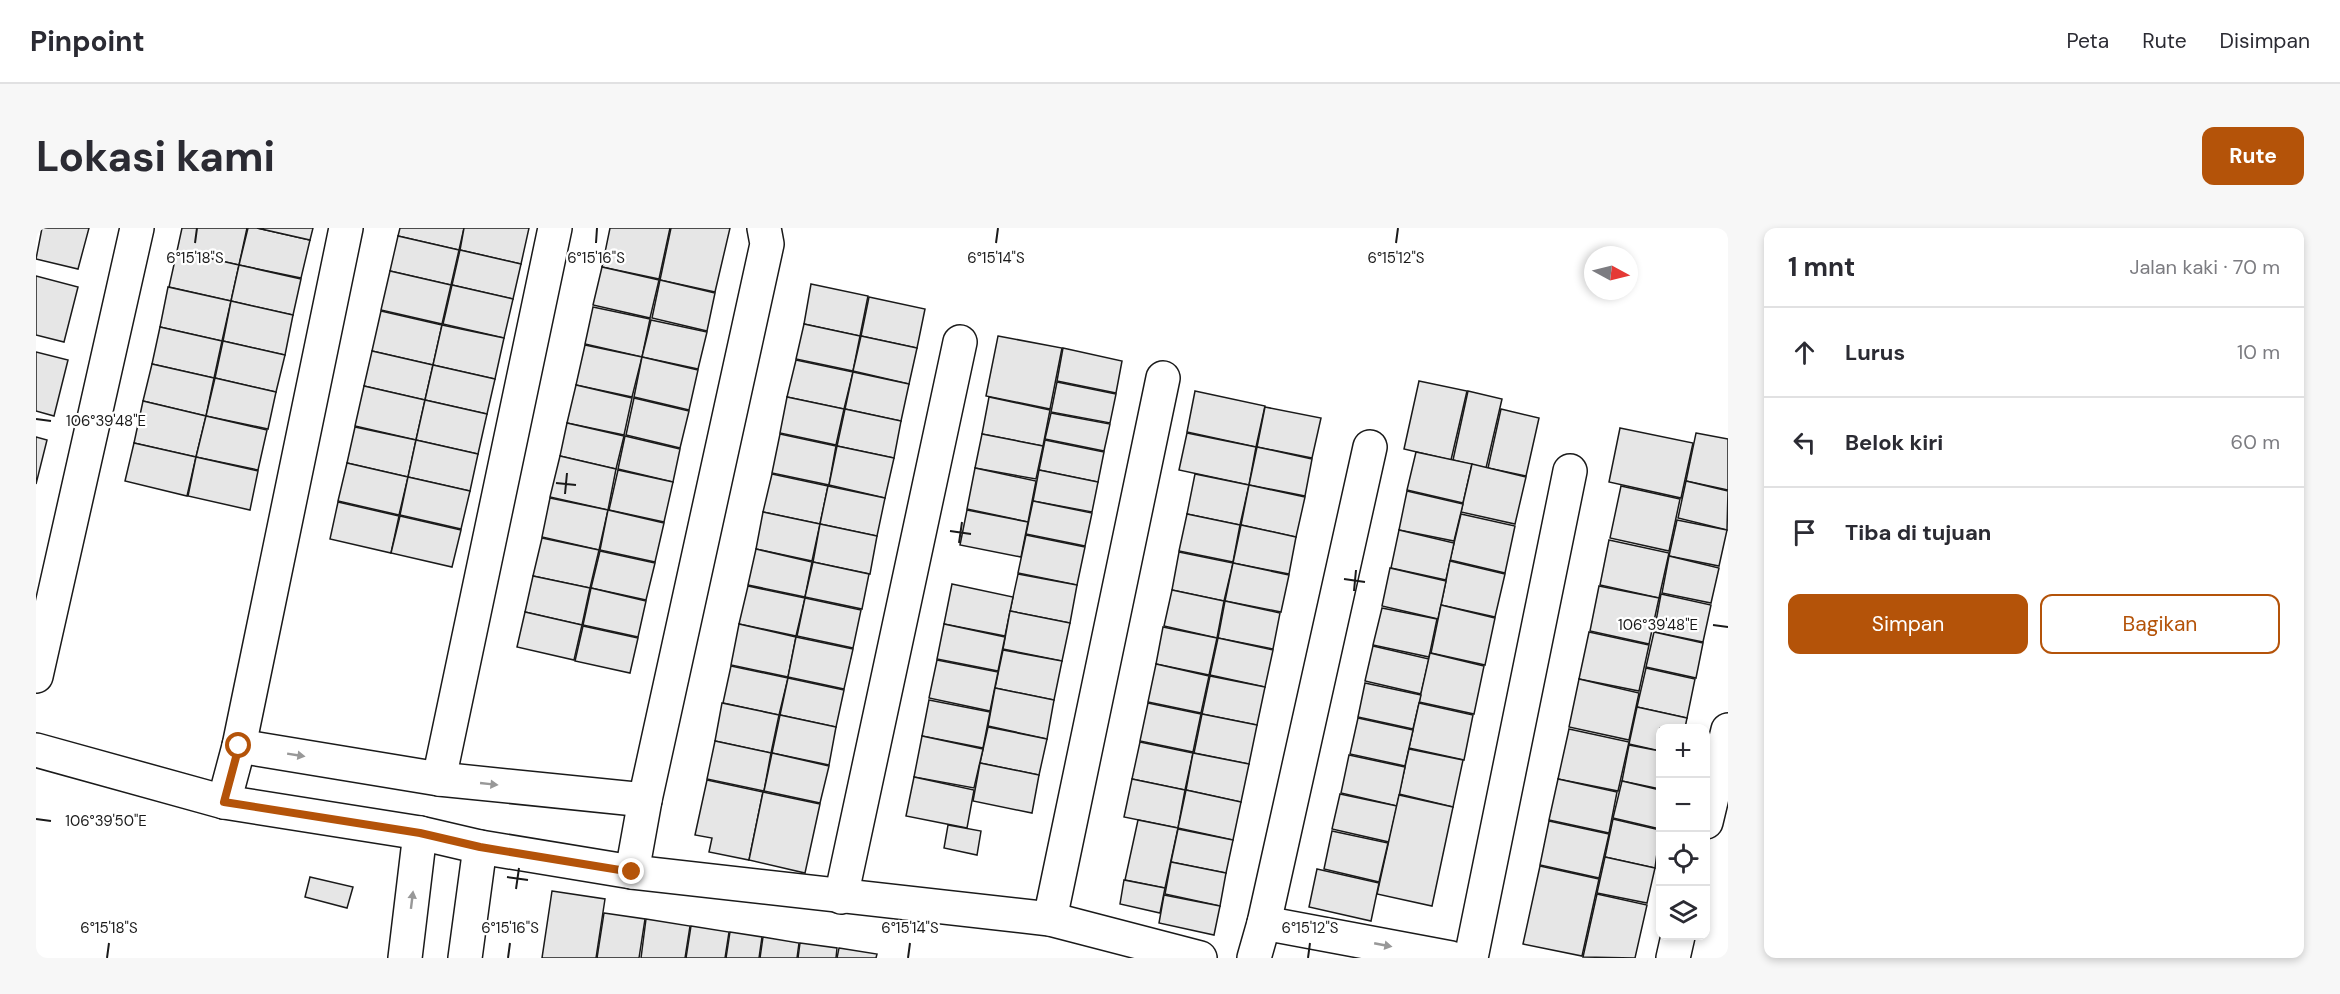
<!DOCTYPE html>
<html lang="id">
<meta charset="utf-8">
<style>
:root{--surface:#fff;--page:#f7f7f7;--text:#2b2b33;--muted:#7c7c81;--line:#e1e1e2;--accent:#b45309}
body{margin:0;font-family:"DM Sans",sans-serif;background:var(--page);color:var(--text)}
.controls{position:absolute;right:18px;bottom:18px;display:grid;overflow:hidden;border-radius:12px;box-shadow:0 3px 9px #0003}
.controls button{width:54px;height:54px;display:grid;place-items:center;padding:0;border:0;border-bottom:2px solid var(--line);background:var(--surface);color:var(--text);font:30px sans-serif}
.compass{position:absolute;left:1548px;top:18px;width:54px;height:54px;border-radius:50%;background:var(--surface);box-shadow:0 3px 9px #0003;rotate:97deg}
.stop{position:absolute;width:18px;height:18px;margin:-14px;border:4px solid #b45309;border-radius:50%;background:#fff}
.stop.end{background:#b45309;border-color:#fff;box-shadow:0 2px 6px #0008}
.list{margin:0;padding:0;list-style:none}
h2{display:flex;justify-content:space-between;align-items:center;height:78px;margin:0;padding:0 24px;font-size:26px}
h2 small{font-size:20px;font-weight:400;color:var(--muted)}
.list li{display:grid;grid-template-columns:39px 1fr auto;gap:18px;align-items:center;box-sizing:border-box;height:90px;padding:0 24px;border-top:2px solid var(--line)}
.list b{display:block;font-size:22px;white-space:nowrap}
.list em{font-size:20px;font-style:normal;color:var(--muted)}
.actions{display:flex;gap:12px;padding:18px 24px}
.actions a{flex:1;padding:14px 0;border:2px solid var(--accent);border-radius:12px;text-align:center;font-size:21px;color:var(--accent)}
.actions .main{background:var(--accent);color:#fff}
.icon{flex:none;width:33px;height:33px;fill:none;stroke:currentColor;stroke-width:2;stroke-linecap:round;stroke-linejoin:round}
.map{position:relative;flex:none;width:1692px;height:730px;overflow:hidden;border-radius:12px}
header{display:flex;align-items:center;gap:36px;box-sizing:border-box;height:84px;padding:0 30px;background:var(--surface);border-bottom:2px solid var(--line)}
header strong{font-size:28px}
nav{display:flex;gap:33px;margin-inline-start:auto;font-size:21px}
.intro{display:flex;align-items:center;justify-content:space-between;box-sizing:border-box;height:144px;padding:0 36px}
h1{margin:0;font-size:42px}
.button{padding:15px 27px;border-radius:12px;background:var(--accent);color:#fff;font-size:21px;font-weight:700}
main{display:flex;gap:36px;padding:0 36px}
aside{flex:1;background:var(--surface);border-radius:12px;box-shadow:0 3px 9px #0003}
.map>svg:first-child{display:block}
.building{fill:#e6e6e6;stroke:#1a1a1a;stroke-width:1.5}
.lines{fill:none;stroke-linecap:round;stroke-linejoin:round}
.street-casing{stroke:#1a1a1a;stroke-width:36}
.street{stroke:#fff;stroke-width:33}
.oneway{fill:#989898}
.route{stroke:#b45309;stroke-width:8}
.ticks{fill:none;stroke:#1a1a1a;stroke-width:2}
.ticks-label{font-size:15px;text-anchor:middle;fill:#1a1a1a;stroke:#fff;stroke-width:4.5;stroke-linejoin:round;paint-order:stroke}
</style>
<header>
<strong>Pinpoint</strong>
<nav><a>Peta</a><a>Rute</a><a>Disimpan</a></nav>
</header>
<div class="intro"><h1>Lokasi kami</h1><a class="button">Rute</a></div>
<main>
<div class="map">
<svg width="1692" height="730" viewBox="0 0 1692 730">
<rect width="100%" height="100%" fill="#fff"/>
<g class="building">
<polygon points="6,0 53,0 42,41 0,31"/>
<polygon points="146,0 211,0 203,37 141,23"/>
<polygon points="212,0 221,0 274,12 265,50 203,37"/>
<polygon points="221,0 277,0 274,12"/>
<polygon points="364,0 428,0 423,22 362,8"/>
<polygon points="428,0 493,0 485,36 424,22"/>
<polygon points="574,0 634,0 623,51 566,39"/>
<polygon points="635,0 694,0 679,64 624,52"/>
<polygon points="362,8 423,22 415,57 354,43"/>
<polygon points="424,22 485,36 477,71 416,57"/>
<polygon points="141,23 203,37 195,73 133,59"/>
<polygon points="203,37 265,51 257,87 195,73"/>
<polygon points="566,39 623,52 614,90 557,77"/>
<polygon points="354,43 415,57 406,96 345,82"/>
<polygon points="0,48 42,59 28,114 0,107"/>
<polygon points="624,52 679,65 671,103 616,90"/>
<polygon points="775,56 832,68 824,108 768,96"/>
<polygon points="416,57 477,71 468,110 407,96"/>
<polygon points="132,59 195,73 186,113 124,99"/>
<polygon points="833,69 889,81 881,120 825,108"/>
<polygon points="195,73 257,87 249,127 187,113"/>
<polygon points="557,79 614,91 606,129 549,116"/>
<polygon points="345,83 406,97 397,137 336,123"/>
<polygon points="615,92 671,104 662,141 606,129"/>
<polygon points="768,96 824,108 817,143 760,131"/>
<polygon points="406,97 468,110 459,151 397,137"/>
<polygon points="124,99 186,113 178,150 116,136"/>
<polygon points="825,108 881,120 873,156 817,143"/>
<polygon points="962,108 1026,120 1014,181 950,168"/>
<polygon points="187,113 249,127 240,164 179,150"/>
<polygon points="549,117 606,129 596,169 540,157"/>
<polygon points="1027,120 1086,133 1080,165 1021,153"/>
<polygon points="336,123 397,137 389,172 328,158"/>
<polygon points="0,124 32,132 18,188 0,183"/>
<polygon points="606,129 662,142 653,182 598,169"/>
<polygon points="760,132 817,144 808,181 751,169"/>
<polygon points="116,136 178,150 170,188 107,173"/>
<polygon points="397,137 459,151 451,186 389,172"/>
<polygon points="817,144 873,156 865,193 809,181"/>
<polygon points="179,150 240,164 232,201 170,188"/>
<polygon points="1383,153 1431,163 1415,232 1368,221"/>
<polygon points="1021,154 1080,166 1074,195 1015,184"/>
<polygon points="540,157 596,170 588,207 531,195"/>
<polygon points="328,158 389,172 380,212 319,198"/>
<polygon points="1159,163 1229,178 1220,219 1151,204"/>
<polygon points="1432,163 1466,171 1450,240 1417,232"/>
<polygon points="751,169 808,181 800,217 744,205"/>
<polygon points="953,169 1014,182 1007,218 946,206"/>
<polygon points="598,170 653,183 644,220 590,207"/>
<polygon points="389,172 451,186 442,226 380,212"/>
<polygon points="107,173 170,188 160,229 98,215"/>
<polygon points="1229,179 1285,190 1276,230 1221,219"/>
<polygon points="809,181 865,193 858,230 801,218"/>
<polygon points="1465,181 1503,190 1490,248 1452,240"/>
<polygon points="1015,185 1074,196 1068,223 1009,211"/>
<polygon points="170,188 231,202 222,242 160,229"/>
<polygon points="531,195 588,208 580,241 524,228"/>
<polygon points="319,199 380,212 372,249 311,235"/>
<polygon points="1584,200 1657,215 1645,270 1573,254"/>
<polygon points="1151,205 1220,219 1213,257 1143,242"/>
<polygon points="1660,205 1692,211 1692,262 1650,253"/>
<polygon points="744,206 800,218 793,257 736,245"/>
<polygon points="946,206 1007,218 1000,251 939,240"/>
<polygon points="589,208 644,221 637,254 582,241"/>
<polygon points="0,209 11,212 0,256"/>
<polygon points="380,212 442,226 434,263 372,249"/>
<polygon points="1009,212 1068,224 1062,254 1003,242"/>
<polygon points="98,215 160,229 151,268 89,253"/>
<polygon points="801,218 858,230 849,270 793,257"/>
<polygon points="1221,219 1276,231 1269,268 1213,257"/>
<polygon points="1380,224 1436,236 1427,275 1371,262"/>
<polygon points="524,228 580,241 572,282 514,269"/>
<polygon points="160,229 222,243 214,282 152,268"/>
<polygon points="311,235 372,249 363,287 302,273"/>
<polygon points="1436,236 1490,249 1479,296 1425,284"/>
<polygon points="939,240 1000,253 992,294 931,281"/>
<polygon points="582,242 637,254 628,294 573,282"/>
<polygon points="1003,242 1062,254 1056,284 997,273"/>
<polygon points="736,246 792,258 784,296 727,284"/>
<polygon points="1159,246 1213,257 1204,297 1151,286"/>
<polygon points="372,249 434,263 425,301 364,287"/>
<polygon points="1650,253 1692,263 1691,302 1642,290"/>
<polygon points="1213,257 1269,269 1260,309 1205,297"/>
<polygon points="792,258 849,270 841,308 784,296"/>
<polygon points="1585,258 1644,271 1633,323 1574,310"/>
<polygon points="1371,263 1427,276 1418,313 1363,302"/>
<polygon points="514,270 572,282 563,322 506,309"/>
<polygon points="997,273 1056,285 1049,318 990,306"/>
<polygon points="302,274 363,288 355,325 294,311"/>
<polygon points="572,282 628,295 619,334 564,322"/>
<polygon points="931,282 992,294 985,329 924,317"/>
<polygon points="727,284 784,296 776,333 720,321"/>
<polygon points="1151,286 1204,297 1197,334 1143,323"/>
<polygon points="1425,286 1479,298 1469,345 1414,332"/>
<polygon points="364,288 425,302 416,339 355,325"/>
<polygon points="1641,292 1691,302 1683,338 1633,328"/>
<polygon points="784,296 841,308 834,346 777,334"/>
<polygon points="1205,297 1260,309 1253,346 1197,335"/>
<polygon points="1363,302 1418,315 1410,352 1355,340"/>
<polygon points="990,307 1049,319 1041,357 982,345"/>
<polygon points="506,310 563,322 554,360 497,348"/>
<polygon points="1573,312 1633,325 1623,370 1564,357"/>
<polygon points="720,321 776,334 769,369 712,357"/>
<polygon points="564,323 619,335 610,372 555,360"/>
<polygon points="1143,324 1197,335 1188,373 1136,362"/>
<polygon points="1633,328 1683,340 1675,375 1626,365"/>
<polygon points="1414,333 1469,346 1459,389 1405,377"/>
<polygon points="777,334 833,346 826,381 769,369"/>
<polygon points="1197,335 1253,347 1245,384 1189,373"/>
<polygon points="1354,340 1410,353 1402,391 1346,378"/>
<polygon points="982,346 1041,357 1034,395 974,383"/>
<polygon points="497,348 554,360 546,397 489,384"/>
<polygon points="916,356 977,369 969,408 908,396"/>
<polygon points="712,358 769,370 760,408 703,396"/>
<polygon points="1563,358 1623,370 1613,416 1554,403"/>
<polygon points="555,360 610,373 602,409 547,397"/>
<polygon points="1136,362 1188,373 1181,410 1128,398"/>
<polygon points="1625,366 1675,377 1667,414 1618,404"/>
<polygon points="769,370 825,382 817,420 761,408"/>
<polygon points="1189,373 1244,385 1237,421 1182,410"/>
<polygon points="1405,377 1459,390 1449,437 1395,425"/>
<polygon points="1346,380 1401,391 1393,429 1337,417"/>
<polygon points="974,383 1034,395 1026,433 967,421"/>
<polygon points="489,384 546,397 538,432 481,419"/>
<polygon points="703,396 760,409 752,449 695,437"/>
<polygon points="908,396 969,409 962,443 901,431"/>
<polygon points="547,398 602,410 594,445 539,433"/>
<polygon points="1127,399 1181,410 1173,447 1120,436"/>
<polygon points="1553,404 1613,417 1603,463 1543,451"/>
<polygon points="1618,404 1667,415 1660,450 1610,439"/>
<polygon points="760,409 817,421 808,461 752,449"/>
<polygon points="1182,410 1237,422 1229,459 1174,447"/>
<polygon points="1337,418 1393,431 1385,466 1329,453"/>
<polygon points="967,422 1026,433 1018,472 959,460"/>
<polygon points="1394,425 1448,438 1438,486 1383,474"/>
<polygon points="901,432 962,444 954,483 893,470"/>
<polygon points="1120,436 1173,448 1165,485 1112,474"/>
<polygon points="695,438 752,450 743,487 687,475"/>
<polygon points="1610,440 1659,451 1651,490 1601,479"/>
<polygon points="1174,448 1229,459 1221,497 1166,486"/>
<polygon points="752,450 808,462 800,499 744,487"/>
<polygon points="1543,451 1603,465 1593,512 1533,499"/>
<polygon points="1329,455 1385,467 1377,501 1322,489"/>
<polygon points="959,460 1018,472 1011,511 952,498"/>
<polygon points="893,472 954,484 947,520 886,508"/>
<polygon points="686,475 743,487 735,525 679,513"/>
<polygon points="1112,475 1165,486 1157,524 1104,513"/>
<polygon points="1383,475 1437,487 1428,532 1373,520"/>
<polygon points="1601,479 1651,490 1649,500 1624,500 1624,523 1593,516"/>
<polygon points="1166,486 1221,497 1213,536 1158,525"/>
<polygon points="744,487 800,499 793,537 736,525"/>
<polygon points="1322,490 1377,502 1369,538 1314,526"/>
<polygon points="952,499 1011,511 1003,547 944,535"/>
<polygon points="1533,501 1593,514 1582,563 1522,551"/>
<polygon points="886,508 947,521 938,560 878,549"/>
<polygon points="679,513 735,525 728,563 671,551"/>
<polygon points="1104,514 1157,525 1149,562 1096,551"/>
<polygon points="1593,517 1624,523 1624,561 1586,553"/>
<polygon points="1373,521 1427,532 1417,579 1363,566"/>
<polygon points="736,525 793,538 784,575 728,563"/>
<polygon points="1157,525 1213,536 1205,574 1150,562"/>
<polygon points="1313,527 1369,539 1361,578 1305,565"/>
<polygon points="944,535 1003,547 996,585 937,573"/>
<polygon points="878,549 938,562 931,600 870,588"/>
<polygon points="1096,551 1149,562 1142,600 1088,589"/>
<polygon points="1522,551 1581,564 1573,605 1513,592"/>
<polygon points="671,552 727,564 713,632 673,624 676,610 659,607"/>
<polygon points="1586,553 1624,562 1624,601 1577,590"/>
<polygon points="1150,562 1205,574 1197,612 1142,600"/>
<polygon points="727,564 784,576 769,645 713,632"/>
<polygon points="1304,566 1361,578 1353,614 1296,601"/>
<polygon points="1363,567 1417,579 1396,678 1341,666"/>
<polygon points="1577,591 1624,602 1619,640 1569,629"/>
<polygon points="1102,592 1142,600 1129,660 1089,652"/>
<polygon points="1513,593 1573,606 1563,650 1504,637"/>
<polygon points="912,597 945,603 941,627 908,620"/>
<polygon points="1142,601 1197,612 1190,645 1135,634"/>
<polygon points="1296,603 1352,615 1343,654 1288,641"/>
<polygon points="1569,629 1619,640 1611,675 1561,665"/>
<polygon points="1135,634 1190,645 1184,678 1129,666"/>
<polygon points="1504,638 1563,651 1546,728 1487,716"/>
<polygon points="1281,641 1343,655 1335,693 1273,679"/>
<polygon points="274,649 317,659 311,680 269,669"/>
<polygon points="1088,652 1129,660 1124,685 1084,676"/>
<polygon points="516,663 569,671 560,730 506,730"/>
<polygon points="1561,666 1611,677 1599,730 1547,729"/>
<polygon points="1128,667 1184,678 1178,707 1123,695"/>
<polygon points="568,685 609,691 603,730 561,730"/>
<polygon points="610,691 654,698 649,730 605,730"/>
<polygon points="655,698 693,704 689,730 650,730"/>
<polygon points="694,704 726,709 723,730 690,730"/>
<polygon points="727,709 763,715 761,730 724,730"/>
<polygon points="764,715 801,720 800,730 762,730"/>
<polygon points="803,720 841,726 840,730 801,730"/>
</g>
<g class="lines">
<defs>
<g id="street">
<polyline points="0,448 101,0"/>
<polyline points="203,518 403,551 609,572"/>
<polyline points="0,522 188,574 384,605 444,619 596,644 1014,691 1164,730"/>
<polyline points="403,551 519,0"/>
<polyline points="188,574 203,518 310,0"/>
<polyline points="1670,594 1692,502"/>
<polyline points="596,644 609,572 731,16 728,0"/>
<polyline points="805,669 924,114"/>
<polyline points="1014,691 1127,150"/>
<polyline points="1228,695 1415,730"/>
<polyline points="369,730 384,605"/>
<polyline points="429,730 444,619"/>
<polyline points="1218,730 1228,695 1334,219"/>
<polyline points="1435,730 1534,243"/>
<polyline points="1637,730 1642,708"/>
</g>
</defs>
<use href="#street" class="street-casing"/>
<use href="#street" class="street"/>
</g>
<defs><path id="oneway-solid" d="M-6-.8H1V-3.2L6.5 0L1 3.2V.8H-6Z" transform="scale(1.5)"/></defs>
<g class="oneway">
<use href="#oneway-solid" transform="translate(260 527) rotate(9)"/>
<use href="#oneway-solid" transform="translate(453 556) rotate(6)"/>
<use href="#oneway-solid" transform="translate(376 672) rotate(-83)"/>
<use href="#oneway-solid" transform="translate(1347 717) rotate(11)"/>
</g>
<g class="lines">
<polyline class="route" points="203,518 188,574 384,605 444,619 596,644"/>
</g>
<path class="ticks" d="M159,15L161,0M560,15L561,0M960,15L962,0M1360,15L1362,0M0,191L15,193M520,255L540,257M529,266L531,245M914,303L935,306M923,315L926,294M1308,351L1329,354M1318,363L1320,342M1677,397L1692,399M0,591L15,593M471,649L492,652M480,661L483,640M71,730L73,715M472,730L474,715M872,730L874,715M1272,730L1274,715"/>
<g class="ticks-label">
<text x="159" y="35">6°15'18"S</text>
<text x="560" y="35">6°15'16"S</text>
<text x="960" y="35">6°15'14"S</text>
<text x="1360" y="35">6°15'12"S</text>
<text x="70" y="198">106°39'48"E</text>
<text x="1622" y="402">106°39'48"E</text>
<text x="70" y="598">106°39'50"E</text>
<text x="73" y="705">6°15'18"S</text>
<text x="474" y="705">6°15'16"S</text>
<text x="874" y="705">6°15'14"S</text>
<text x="1274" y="705">6°15'12"S</text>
</g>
</svg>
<div class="controls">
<button>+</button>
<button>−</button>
<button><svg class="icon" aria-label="locate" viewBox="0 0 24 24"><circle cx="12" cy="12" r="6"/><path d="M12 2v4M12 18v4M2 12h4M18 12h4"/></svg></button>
<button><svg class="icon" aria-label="layers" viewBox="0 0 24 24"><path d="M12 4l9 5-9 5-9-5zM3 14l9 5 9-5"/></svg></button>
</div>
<svg class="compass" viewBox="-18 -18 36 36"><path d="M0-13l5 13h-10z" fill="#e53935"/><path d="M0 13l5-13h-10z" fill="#7c7c81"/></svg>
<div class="stop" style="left:203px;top:518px"></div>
<div class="stop end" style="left:596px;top:644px"></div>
</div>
<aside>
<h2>1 mnt<small>Jalan kaki · 70 m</small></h2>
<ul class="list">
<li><svg class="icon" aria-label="ahead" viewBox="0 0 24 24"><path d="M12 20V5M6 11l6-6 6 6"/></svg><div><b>Lurus</b></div><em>10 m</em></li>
<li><svg class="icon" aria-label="left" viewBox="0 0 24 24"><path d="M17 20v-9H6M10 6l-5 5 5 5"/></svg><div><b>Belok kiri</b></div><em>60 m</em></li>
<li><svg class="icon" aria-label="arrive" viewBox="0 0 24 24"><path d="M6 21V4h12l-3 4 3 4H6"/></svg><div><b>Tiba di tujuan</b></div></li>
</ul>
<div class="actions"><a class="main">Simpan</a><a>Bagikan</a></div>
</aside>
</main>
